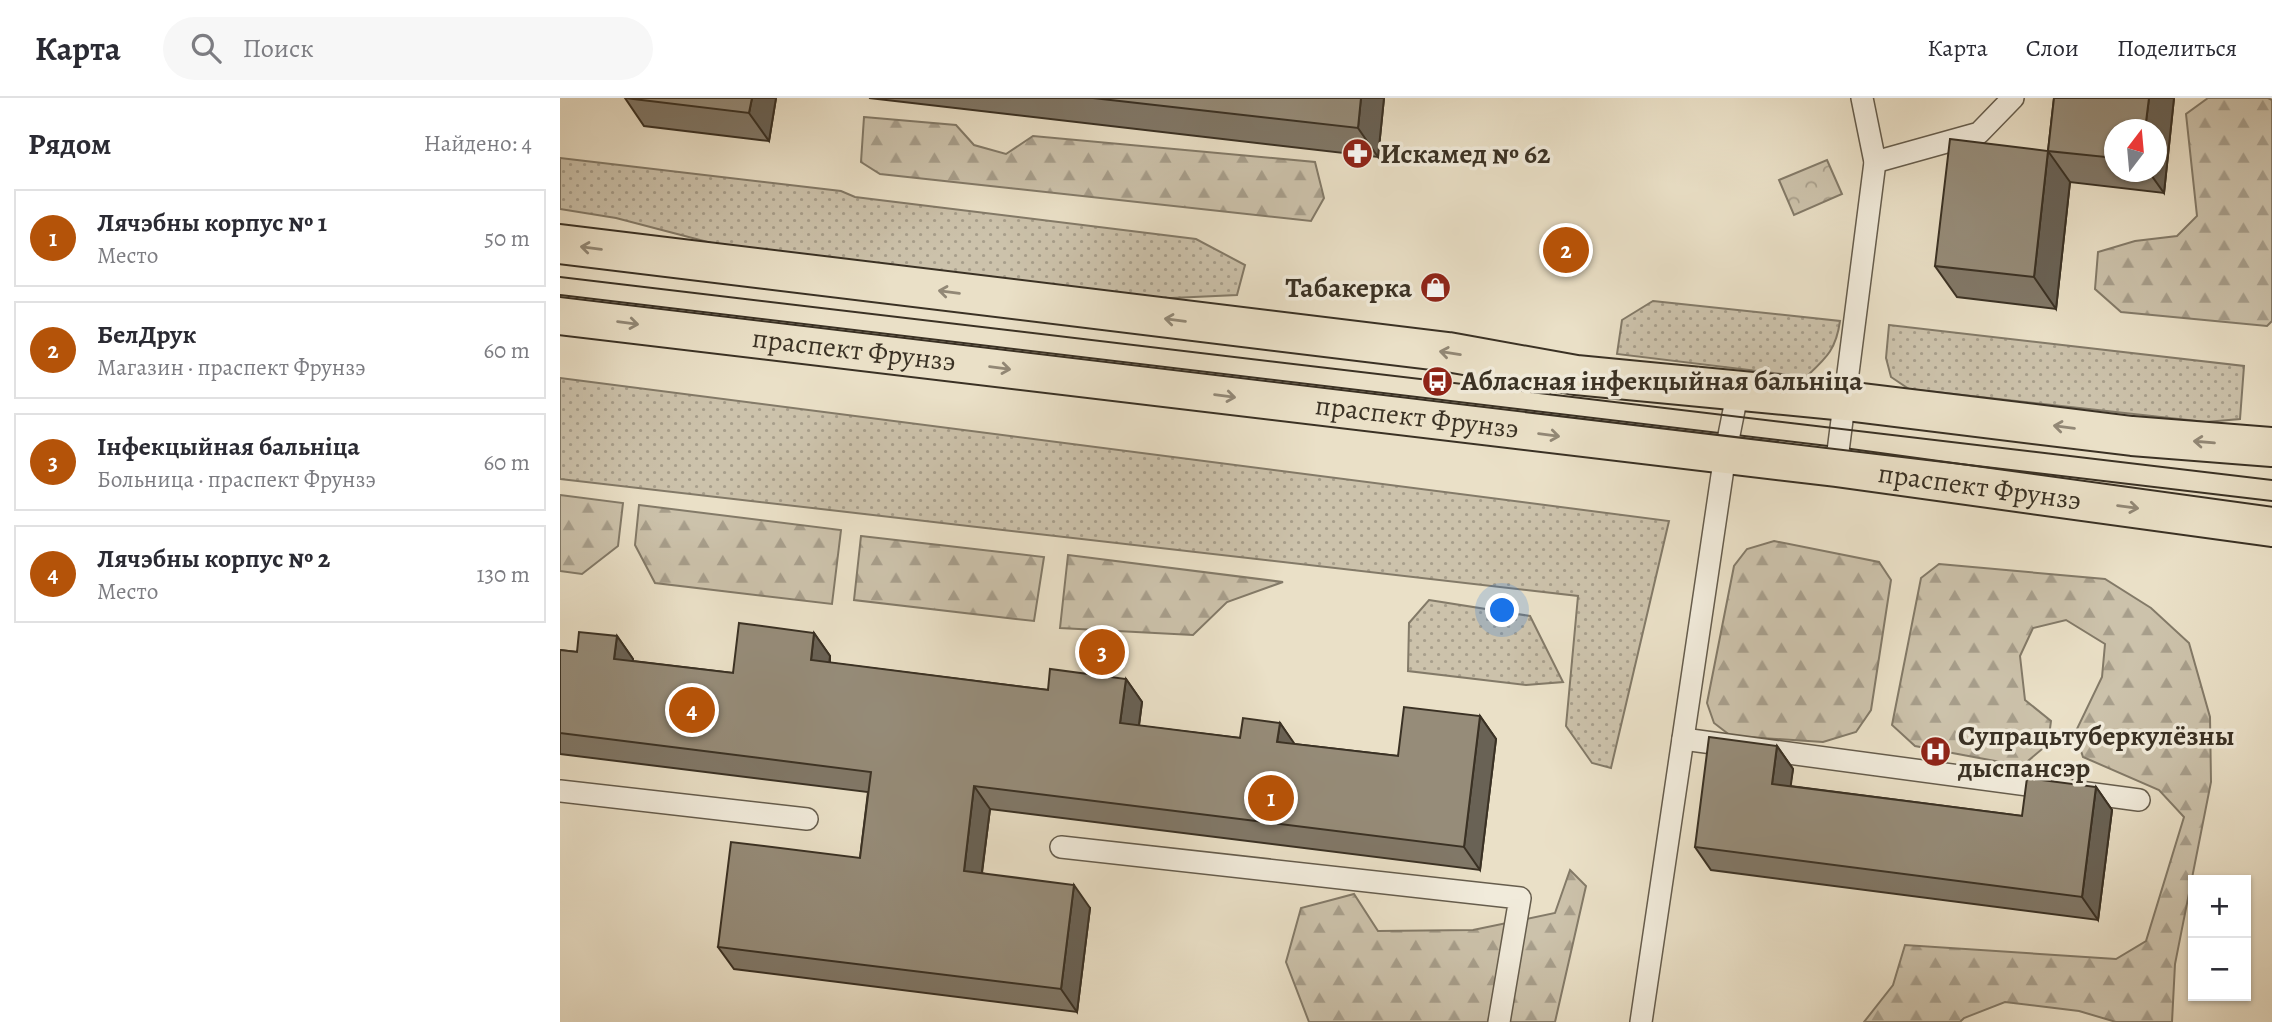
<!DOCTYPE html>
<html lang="ru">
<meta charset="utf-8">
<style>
:root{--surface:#fff;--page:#f7f7f7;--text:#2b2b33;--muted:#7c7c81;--line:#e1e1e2;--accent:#b45309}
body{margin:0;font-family:Alegreya,serif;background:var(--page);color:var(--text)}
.controls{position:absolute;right:21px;bottom:21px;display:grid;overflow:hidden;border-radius:0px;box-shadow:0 2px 5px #0004}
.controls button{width:63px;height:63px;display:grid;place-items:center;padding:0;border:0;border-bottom:2px solid var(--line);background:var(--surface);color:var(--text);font:35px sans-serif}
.compass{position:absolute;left:1544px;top:21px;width:63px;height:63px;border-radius:50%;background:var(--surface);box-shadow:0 2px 5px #0004;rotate:16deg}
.you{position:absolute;left:943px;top:513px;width:24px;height:24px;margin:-18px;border:5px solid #fff;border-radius:50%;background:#1a73e8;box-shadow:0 0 0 10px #1a73e833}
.badge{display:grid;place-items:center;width:46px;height:46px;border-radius:50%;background:var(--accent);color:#fff;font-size:23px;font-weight:700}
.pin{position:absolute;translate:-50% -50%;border:4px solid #fff;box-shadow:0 2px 7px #0006}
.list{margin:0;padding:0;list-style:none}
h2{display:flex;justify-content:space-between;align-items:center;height:91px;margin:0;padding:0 28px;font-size:30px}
h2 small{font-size:23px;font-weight:400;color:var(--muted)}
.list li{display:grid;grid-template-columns:46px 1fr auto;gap:21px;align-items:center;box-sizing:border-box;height:98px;margin:0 14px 14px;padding:0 14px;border:2px solid var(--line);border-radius:0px}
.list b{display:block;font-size:26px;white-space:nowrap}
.list p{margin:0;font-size:23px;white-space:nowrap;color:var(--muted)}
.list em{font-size:23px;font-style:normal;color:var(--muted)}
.icon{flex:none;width:38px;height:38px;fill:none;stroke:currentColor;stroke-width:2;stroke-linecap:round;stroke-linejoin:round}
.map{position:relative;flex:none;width:1712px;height:924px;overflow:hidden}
header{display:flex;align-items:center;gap:42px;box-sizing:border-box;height:98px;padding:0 35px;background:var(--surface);border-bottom:2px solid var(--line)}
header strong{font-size:33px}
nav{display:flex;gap:38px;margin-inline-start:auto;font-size:24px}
.search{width:490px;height:63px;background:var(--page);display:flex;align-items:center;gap:18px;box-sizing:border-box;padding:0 24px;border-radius:38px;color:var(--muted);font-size:26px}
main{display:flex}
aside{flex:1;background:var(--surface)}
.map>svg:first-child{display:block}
.grass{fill:url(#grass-dots);stroke:#837a68;stroke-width:2}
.forest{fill:url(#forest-firs);stroke:#837a68;stroke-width:2}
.park{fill:url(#park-crowns);stroke:#837a68;stroke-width:2}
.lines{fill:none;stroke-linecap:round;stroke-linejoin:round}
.service-casing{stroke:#665d4d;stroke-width:24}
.primary-casing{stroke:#3a3124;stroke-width:42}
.service{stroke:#f1ebdb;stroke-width:21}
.primary{stroke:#eae0c7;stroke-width:38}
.tram{stroke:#3a3124;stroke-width:2}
.wall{fill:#817868;stroke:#3a3124;stroke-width:2;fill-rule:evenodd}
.shaded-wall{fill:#696255;stroke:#3a3124;stroke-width:2}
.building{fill:#968c79;stroke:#3a3124;stroke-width:2}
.oneway{stroke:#928876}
.labels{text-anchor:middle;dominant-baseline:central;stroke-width:7;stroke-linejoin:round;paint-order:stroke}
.poi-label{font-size:28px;font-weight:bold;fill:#3a3124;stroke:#f1ebdb;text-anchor:start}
.street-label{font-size:28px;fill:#3a3124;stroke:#f1ebdb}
</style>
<header>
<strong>Карта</strong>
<div class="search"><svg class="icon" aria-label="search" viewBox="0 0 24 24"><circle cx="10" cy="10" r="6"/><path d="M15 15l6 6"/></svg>Поиск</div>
<nav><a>Карта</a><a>Слои</a><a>Поделиться</a></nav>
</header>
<main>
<aside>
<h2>Рядом<small>Найдено: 4</small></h2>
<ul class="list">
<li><span class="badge">1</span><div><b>Лячэбны корпус № 1</b><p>Место</p></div><em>50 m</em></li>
<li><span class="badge">2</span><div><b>БелДрук</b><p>Магазин · праспект Фрунзэ</p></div><em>60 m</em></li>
<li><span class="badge">3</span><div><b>Інфекцыйная бальніца</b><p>Больница · праспект Фрунзэ</p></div><em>60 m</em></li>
<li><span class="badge">4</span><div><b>Лячэбны корпус № 2</b><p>Место</p></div><em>130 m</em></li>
</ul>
</aside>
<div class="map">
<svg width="1712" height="924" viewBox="0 0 1712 924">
<defs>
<pattern id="grass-dots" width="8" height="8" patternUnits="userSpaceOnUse" patternTransform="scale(1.75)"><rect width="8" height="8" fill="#ccc2ab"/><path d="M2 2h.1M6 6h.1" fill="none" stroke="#a79e8b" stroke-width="1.8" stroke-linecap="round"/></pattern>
<pattern id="forest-firs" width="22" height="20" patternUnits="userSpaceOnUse" patternTransform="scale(1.75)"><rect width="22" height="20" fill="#ccc2ab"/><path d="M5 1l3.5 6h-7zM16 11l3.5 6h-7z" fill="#a79e8b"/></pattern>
<pattern id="park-crowns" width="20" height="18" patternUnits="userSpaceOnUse" patternTransform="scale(1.75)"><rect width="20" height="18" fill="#ccc2ab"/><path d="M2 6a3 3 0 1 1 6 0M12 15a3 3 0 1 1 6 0" fill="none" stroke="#a79e8b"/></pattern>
</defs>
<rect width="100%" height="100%" fill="#eae0c7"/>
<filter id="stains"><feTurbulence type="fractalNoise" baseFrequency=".00286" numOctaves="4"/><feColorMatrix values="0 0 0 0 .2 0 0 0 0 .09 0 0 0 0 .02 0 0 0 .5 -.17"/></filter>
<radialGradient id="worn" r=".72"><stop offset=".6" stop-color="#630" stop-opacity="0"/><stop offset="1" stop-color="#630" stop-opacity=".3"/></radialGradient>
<g class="grass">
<polygon points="0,60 281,93 295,99 636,141 685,167 677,197 590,201 163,148 56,120 0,111"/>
<path d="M1093,203L1280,223C1276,252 1266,260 1246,279L1057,256L1062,222Z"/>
<polygon points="1329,227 1684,268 1680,321 1646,324 1349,291 1331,279 1326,260"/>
<polygon points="0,280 1109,423 1051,670 1032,665 1006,628 1018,498 0,381"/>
<polygon points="869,502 970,518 1003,584 966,587 848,573 849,525"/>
</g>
<g class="forest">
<polygon points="1648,0 1708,0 1712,2 1712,223 1707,228 1561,214 1535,191 1538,154 1575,143 1617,138 1637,118 1626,16"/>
<polygon points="304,19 396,27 414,47 446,56 473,38 755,64 764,100 751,123 320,76 301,64"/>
<polygon points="0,397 63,405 58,448 22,476 0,473"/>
<polygon points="79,407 281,432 272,506 95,485 75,447"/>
<polygon points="301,438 484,459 474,523 294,502"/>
<polygon points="1214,443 1319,464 1331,482 1311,612 1296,634 1263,644 1171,638 1154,625 1147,605 1174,468 1187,451"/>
<polygon points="508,457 723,484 667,504 633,537 500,530"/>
<polygon points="1379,466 1545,481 1591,510 1629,545 1650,619 1651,684 1615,866 1612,924 1556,924 1519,913 1445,904 1404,920 1400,924 1304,924 1333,887 1345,847 1556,861 1586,843 1624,719 1599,692 1523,659 1515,635 1542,579 1545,546 1506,522 1473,530 1460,558 1465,602 1491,623 1488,646 1462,668 1355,648 1332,627 1361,480"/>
<polygon points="1010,772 1026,788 995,924 749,924 726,864 741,810 794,796 818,833 913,832 995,815"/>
</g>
<polygon class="park" points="1267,62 1282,96 1234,117 1219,82"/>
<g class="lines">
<defs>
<g id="service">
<polyline points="1315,64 1419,35 1453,0"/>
<polyline points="1276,369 1315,64 1302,0"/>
<polyline points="1123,641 1579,702"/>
<polyline points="0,693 247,721"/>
<polyline points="501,749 960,800 939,924"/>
<polyline points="1081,924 1165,357 1178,292"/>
</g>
<g id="primary">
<polyline points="0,146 888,254 1016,277 1286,303 1572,338 1712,349"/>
<path id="s1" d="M0,217L1276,369L1712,429"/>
</g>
</defs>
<use href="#service" class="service-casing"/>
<use href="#primary" class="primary-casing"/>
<use href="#service" class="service"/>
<use href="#primary" class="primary"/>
<g class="tram">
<path d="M0,179C570,250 1141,313 1712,382"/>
<path d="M0,199C570,269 1141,334 1712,403"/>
</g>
</g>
<g class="wall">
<polygon points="65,0 216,0 209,43 84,28"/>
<polygon points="309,0 824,0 818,59"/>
<path d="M1494,0H1614L1604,95L1510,84L1496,211L1397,199L1375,168L1488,53ZM1555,32L1597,74H1555Z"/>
<polygon points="254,535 270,558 270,565 488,592 566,581 582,604 579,628 680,640 720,625 734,646 838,658 920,618 936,641 920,772 430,711 422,775 530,810 517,914 174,871 158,849 300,760 308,694 0,656 0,552 17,554 57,538 73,561 73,563 173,575"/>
<polygon points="1217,648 1233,671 1230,688 1462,718 1536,689 1552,712 1538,822 1151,772 1135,749"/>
</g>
<g class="shaded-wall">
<polygon points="192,0 216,0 209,43 189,15"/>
<polygon points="801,0 824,0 818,59 798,30"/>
<polygon points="1589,0 1614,0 1604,95 1589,74 1597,74 1597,32 1585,32"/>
<polygon points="1488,53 1510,84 1496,211 1474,179"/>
<polygon points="254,535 270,558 267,585 251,562"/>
<polygon points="57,538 73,561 70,584 54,561"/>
<polygon points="566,581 582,604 576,648 560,625"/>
<polygon points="920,618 936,641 920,772 904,749"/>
<polygon points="720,625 736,648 717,644"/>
<polygon points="1217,648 1233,671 1228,708 1212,686"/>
<polygon points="414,688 430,711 419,796 404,773"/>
<polygon points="1536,689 1552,712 1538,822 1522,799"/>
<polygon points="514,787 530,810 517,914 501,891"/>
</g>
<g class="building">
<polygon points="65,0 192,0 189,15"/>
<polygon points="533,0 801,0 798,30"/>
<polygon points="1494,0 1589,0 1585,32 1555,32 1555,60 1488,53"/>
<polygon points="1390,41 1488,53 1474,179 1375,168"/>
<polygon points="179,525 254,535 251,562 488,592 490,571 566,581 560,625 680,640 683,620 720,625 717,644 838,658 844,609 920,618 904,749 414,688 404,773 514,787 501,891 158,849 171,744 300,760 311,674 0,635 0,552 17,554 19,534 57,538 54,561 173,575"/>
<polygon points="1149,639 1217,648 1212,686 1362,705 1462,718 1467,680 1536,689 1522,799 1135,749"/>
</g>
<defs><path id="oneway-shaft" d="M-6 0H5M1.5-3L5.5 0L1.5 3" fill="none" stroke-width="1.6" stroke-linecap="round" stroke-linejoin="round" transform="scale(1.75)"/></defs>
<g class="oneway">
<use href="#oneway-shaft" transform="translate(31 150) rotate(-173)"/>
<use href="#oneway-shaft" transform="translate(389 194) rotate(-173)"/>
<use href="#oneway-shaft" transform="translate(615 222) rotate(-173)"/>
<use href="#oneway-shaft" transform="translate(68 225) rotate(7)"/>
<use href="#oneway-shaft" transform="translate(890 255) rotate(-171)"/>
<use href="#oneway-shaft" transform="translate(440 270) rotate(7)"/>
<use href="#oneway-shaft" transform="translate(665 298) rotate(7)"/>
<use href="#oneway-shaft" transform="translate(1504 329) rotate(-173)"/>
<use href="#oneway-shaft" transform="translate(989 337) rotate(7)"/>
<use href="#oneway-shaft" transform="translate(1644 344) rotate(-175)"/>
<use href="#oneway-shaft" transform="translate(1568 409) rotate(8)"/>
</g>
<defs>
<symbol id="pharmacy-disc" viewBox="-11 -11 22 22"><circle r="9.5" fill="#8f2418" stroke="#f1ebdb"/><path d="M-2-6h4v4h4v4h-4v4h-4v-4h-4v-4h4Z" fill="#fff"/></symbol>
<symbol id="shop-disc" viewBox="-11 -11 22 22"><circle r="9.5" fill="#8f2418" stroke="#f1ebdb"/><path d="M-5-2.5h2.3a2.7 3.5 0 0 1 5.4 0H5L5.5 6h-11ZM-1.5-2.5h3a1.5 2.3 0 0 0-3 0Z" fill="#fff"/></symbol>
<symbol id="bus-disc" viewBox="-11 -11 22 22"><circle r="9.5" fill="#8f2418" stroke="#f1ebdb"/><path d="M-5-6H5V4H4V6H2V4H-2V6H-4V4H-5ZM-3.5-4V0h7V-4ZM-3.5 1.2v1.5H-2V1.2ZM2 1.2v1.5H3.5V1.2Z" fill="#fff"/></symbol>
<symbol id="hospital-disc" viewBox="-11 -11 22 22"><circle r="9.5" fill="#8f2418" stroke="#f1ebdb"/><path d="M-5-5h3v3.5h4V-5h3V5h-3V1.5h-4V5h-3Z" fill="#fff"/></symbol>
</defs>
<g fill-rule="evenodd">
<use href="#pharmacy-disc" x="780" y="38" width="35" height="35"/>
<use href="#shop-disc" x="858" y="172" width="35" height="35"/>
<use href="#bus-disc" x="860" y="266" width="35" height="35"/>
<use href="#hospital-disc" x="1358" y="636" width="35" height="35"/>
</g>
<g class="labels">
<g class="poi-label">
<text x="820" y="56">Искамед № 62</text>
<text x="852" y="190" text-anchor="end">Табакерка</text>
<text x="901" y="283">Абласная інфекцыйная бальніца</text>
<text x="1398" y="638">Супрацьтуберкулёзны<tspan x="1398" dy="32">дыспансэр</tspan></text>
</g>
<g class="street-label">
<text stroke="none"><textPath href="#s1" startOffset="296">праспект Фрунзэ</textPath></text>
<text stroke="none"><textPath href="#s1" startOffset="863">праспект Фрунзэ</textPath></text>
<text stroke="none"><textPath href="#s1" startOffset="1430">праспект Фрунзэ</textPath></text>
</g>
</g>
<rect width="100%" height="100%" filter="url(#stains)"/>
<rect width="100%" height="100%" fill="url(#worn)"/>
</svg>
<div class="controls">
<button>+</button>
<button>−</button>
</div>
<svg class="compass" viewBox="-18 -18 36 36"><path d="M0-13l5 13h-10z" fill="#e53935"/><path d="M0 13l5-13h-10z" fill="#7c7c81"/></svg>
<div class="you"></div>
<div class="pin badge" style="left:711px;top:700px">1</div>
<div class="pin badge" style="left:1006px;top:152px">2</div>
<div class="pin badge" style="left:542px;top:554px">3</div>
<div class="pin badge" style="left:132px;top:612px">4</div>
</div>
</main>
